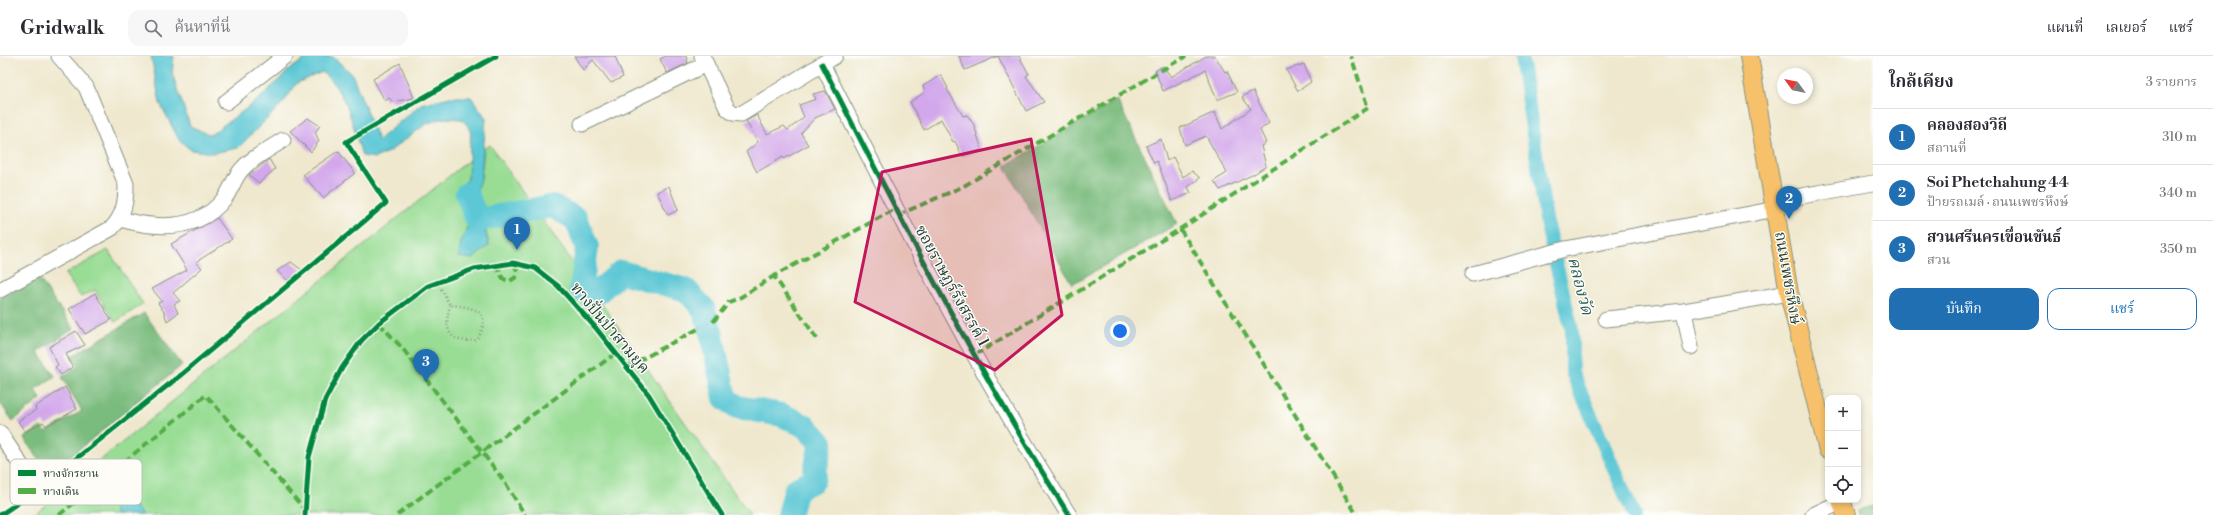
<!DOCTYPE html>
<html lang="th">
<meta charset="utf-8">
<style>
:root{--surface:#fff;--page:#f7f7f7;--text:#2b2b33;--muted:#7c7c81;--line:#e1e1e2;--accent:#1f6fb2}
body{margin:0;font-family:"Libre Bodoni","Noto Serif Thai",serif;background:var(--page);color:var(--text)}
.controls{position:absolute;right:12px;bottom:12px;display:grid;overflow:hidden;border-radius:8px;box-shadow:0 2px 6px #0003}
.controls button{width:36px;height:36px;display:grid;place-items:center;padding:0;border:0;border-bottom:1px solid var(--line);background:var(--surface);color:var(--text);font:20px sans-serif}
.compass{position:absolute;left:1777px;top:12px;width:36px;height:36px;border-radius:50%;background:var(--surface);box-shadow:0 2px 6px #0003;rotate:303deg}
.you{position:absolute;left:1120px;top:275px;width:14px;height:14px;margin:-10px;border:3px solid #fff;border-radius:50%;background:#1a73e8;box-shadow:0 0 0 6px #1a73e833}
.badge{display:grid;place-items:center;width:26px;height:26px;border-radius:50%;background:var(--accent);color:#fff;font-size:13px;font-weight:700}
.pin{position:absolute;translate:-50% -33px;filter:drop-shadow(0 1px 2px #0008)}
.pin::after{content:'';position:absolute;top:21px;width:14px;height:12px;background:inherit;clip-path:polygon(0 0,100% 0,50% 100%)}
.list{margin:0;padding:0;list-style:none}
h2{display:flex;justify-content:space-between;align-items:center;height:52px;margin:0;padding:0 16px;font-size:17px}
h2 small{font-size:13px;font-weight:400;color:var(--muted)}
.list li{display:grid;grid-template-columns:26px 1fr auto;gap:12px;align-items:center;box-sizing:border-box;height:56px;padding:0 16px;border-top:1px solid var(--line)}
.list b{display:block;font-size:15px;white-space:nowrap}
.list p{margin:0;font-size:13px;white-space:nowrap;color:var(--muted)}
.list em{font-size:13px;font-style:normal;color:var(--muted)}
.actions{display:flex;gap:8px;padding:12px 16px}
.actions a{flex:1;padding:9px 0;border:1px solid var(--accent);border-radius:12px;text-align:center;font-size:14px;color:var(--accent)}
.actions .main{background:var(--accent);color:#fff}
.icon{flex:none;width:22px;height:22px;fill:none;stroke:currentColor;stroke-width:2;stroke-linecap:round;stroke-linejoin:round}
.map{position:relative;flex:none;width:1873px;height:459px;overflow:hidden}
header{display:flex;align-items:center;gap:24px;box-sizing:border-box;height:56px;padding:0 20px;background:var(--surface);border-bottom:1px solid var(--line)}
header strong{font-size:19px}
nav{display:flex;gap:22px;margin-inline-start:auto;font-size:14px}
.search{width:280px;height:36px;background:var(--page);display:flex;align-items:center;gap:10px;box-sizing:border-box;padding:0 14px;border-radius:12px;color:var(--muted);font-size:15px}
main{display:flex}
aside{flex:1;background:var(--surface)}
.map>svg:first-child{display:block}
.green{fill:#99dd95;stroke:#5c8d64}
.forest{fill:#7abc7e;stroke:#4c7c59}
.water{fill:#5cc7d5;stroke:#3e8284}
.lines{fill:none;stroke-linecap:round;stroke-linejoin:round}
.canal{stroke:#5cc7d5;stroke-width:14}
.river{stroke:#5cc7d5;stroke-width:24}
.ferry{stroke:#2e605c;stroke-width:1;stroke-dasharray:5 4;stroke-linecap:butt}
.building{fill:#d2a7eb}
.minor-casing{stroke:#879281;stroke-width:17}
.major-casing{stroke:#879281;stroke-width:20}
.path{stroke:#879281;stroke-width:2.5;stroke-dasharray:1 3;stroke-linecap:butt}
.minor{stroke:#fff;stroke-width:15}
.major{stroke:#f6c16b;stroke-width:18}
.quiet{stroke:#52ad45;stroke-width:4;stroke-dasharray:8 4;stroke-linecap:butt}
.cycleway-casing{stroke:#fdfcf7;stroke-width:8}
.cycleway{stroke:#00873e;stroke-width:5}
.marked{fill:#c2185b;fill-opacity:0.2;stroke:#c2185b;stroke-width:3;stroke-linejoin:round}
.labels{text-anchor:middle;dominant-baseline:central;stroke-width:3;stroke-linejoin:round;paint-order:stroke}
.street-label{font-size:16px;fill:#1f3d34;stroke:#fdfcf7}
.water-label{font-size:17px;font-style:italic;fill:#2e605c;stroke:#fdfcf7}
.key{fill:#fdfcf7;stroke:#bac3bc;stroke-width:1}
.key-label{font-size:11px;fill:#1f3d34}
</style>
<header>
<strong>Gridwalk</strong>
<div class="search"><svg class="icon" aria-label="search" viewBox="0 0 24 24"><circle cx="10" cy="10" r="6"/><path d="M15 15l6 6"/></svg>ค้นหาที่นี่</div>
<nav><a>แผนที่</a><a>เลเยอร์</a><a>แชร์</a></nav>
</header>
<main>
<div class="map">
<svg width="1873" height="459" viewBox="0 0 1873 459">
<rect width="100%" height="100%" fill="#fdfcf7"/>
<filter id="ink" filterUnits="userSpaceOnUse"><feTurbulence type="fractalNoise" baseFrequency=".025" numOctaves="2"/><feDisplacementMap in="SourceGraphic" scale="8" xChannelSelector="R" yChannelSelector="G"/><feConvolveMatrix kernelMatrix="1 2 1 2 8 2 1 2 1" color-interpolation-filters="sRGB"/></filter>
<filter id="wash" filterUnits="userSpaceOnUse"><feTurbulence type="fractalNoise" baseFrequency=".012" numOctaves="4" result="noise"/><feDisplacementMap in="SourceGraphic" scale="16" xChannelSelector="R" yChannelSelector="G"/><feGaussianBlur stdDeviation="0.9" result="paint"/><feColorMatrix in="noise" values="0 0 0 0 0 0 0 0 0 0 0 0 0 0 0 0 0 1.4 0 .05"/><feComposite in="paint" operator="in"/></filter>
<g filter="url(#wash)">
<rect width="100%" height="100%" fill="#efe8ce"/>
<g class="green">
<polygon points="490,89 750,459 33,459 469,104 468,123 458,134 471,162 461,186 489,189 476,136 481,122 484,93"/>
<polygon points="108,194 143,248 115,266 95,234 81,241 65,218"/>
</g>
<g class="forest">
<polygon points="1117,44 1177,168 1072,228 1005,110"/>
<polygon points="38,221 74,273 38,296 55,320 35,334 41,343 13,365 0,347 0,243"/>
<polygon points="144,257 182,309 49,418 24,382 41,371 46,376 82,355 62,321 78,310 72,300"/>
<polygon points="1873,450 1873,459 1858,459 1856,454"/>
</g>
<g class="water">
<path d="M151,0H174L172,17L190,70L210,79L258,44L290,13L310,0L333,1L352,18L378,84L421,48L450,41H471L486,62L481,122L476,136L489,189L473,203L459,201L461,186L471,162L458,134L468,123L469,104L471,74L462,63L443,62L426,68L390,95L375,102L362,100C353,69 347,37 322,16L297,27L283,47L238,92L213,97L191,94L179,84L160,47Z"/>
<polygon points="121,432 142,459 116,459 108,437"/>
</g>
<g class="lines">
<polyline class="canal" points="1521,0 1547,170 1572,274 1572,316 1634,459"/>
<polyline class="river" points="467,138 477,164 553,150 576,163 587,191 581,234 597,237 621,216 686,234 703,252 711,276 725,342 737,351 782,359 805,370 821,387 813,425 796,433 789,459"/>
<polyline class="ferry" points="698,273 713,266"/>
</g>
<g id="blocks">
<g class="building">
<polygon points="574,0 615,0 623,21 611,27 593,4 583,14"/>
<polygon points="666,0 686,0 688,7 667,17 660,3"/>
<polygon points="959,0 998,0 965,14"/>
<polygon points="998,0 1019,0 1029,18 1026,20 1044,46 1026,55"/>
<polygon points="1206,0 1215,0 1225,16 1227,15 1237,36 1217,44 1205,14 1163,35 1155,15 1163,10 1171,21"/>
<polygon points="400,7 414,42 393,46 389,42 385,45 373,23"/>
<polygon points="1304,8 1311,26 1298,35 1286,14"/>
<polygon points="941,19 948,32 947,33 963,60 967,59 974,69 982,94 962,100 955,85 953,86 941,63 924,74 910,46 925,36 923,30"/>
<polygon points="825,35 835,53 815,62 801,77 808,89 784,103 783,101 757,116 746,96 758,86 746,65 757,59 767,78 784,70 788,74 804,61 799,49 816,43 813,38"/>
<polygon points="1253,35 1269,67 1260,74 1266,87 1261,90 1266,110 1254,118 1220,134 1214,125 1227,117 1206,80 1185,89 1180,72 1215,56 1222,73 1251,53 1242,41"/>
<polygon points="308,62 320,70 315,76 319,85 311,96 290,75"/>
<polygon points="1161,83 1167,105 1173,101 1183,121 1192,115 1200,122 1188,131 1191,137 1172,145 1157,105 1154,107 1146,90"/>
<polygon points="338,95 355,117 323,142 303,119"/>
<polygon points="269,103 275,113 259,127 249,119"/>
<polygon points="669,130 678,154 668,159 657,136"/>
<polygon points="217,162 232,183 196,206 202,212 173,237 180,245 174,248 178,257 167,265 164,256 158,247 162,245 152,233 187,214 171,188"/>
<polygon points="291,206 302,214 287,224 277,215"/>
<polygon points="95,237 111,264 85,278 69,253"/>
<polygon points="76,275 85,289 66,298 73,311 61,319 55,311 58,309 49,291"/>
<polygon points="65,331 77,353 46,370 43,366 25,376 18,365 36,354 35,351"/>
</g>
</g>
</g>
<g filter="url(#ink)">
<use href="#blocks" fill-opacity="0" stroke="#879281" stroke-width="1"/>
<g class="lines">
<defs>
<g id="minor">
<polyline points="702,0 727,52 733,57 741,58 835,0"/>
<path d="M822,8C899,160 977,314 1069,459"/>
<polyline points="226,46 285,0"/>
<polyline points="582,68 706,8"/>
<polyline points="1774,145 1873,127"/>
<path d="M120,163C156,173 198,176 224,143C232,133 234,121 243,112C253,101 270,93 283,84"/>
<polyline points="1473,218 1565,193 1776,153"/>
<path d="M0,234L112,172C124,159 126,146 126,128L86,31L59,0"/>
<polyline points="1684,255 1691,291"/>
<polyline points="1606,263 1684,255 1789,237"/>
<polyline points="0,377 37,434"/>
<polyline points="1813,459 1841,446"/>
</g>
<g id="major">
<polyline points="1749,0 1789,237 1828,394"/>
<polyline points="1841,444 1846,459"/>
</g>
</defs>
<use href="#minor" class="minor-casing"/>
<use href="#major" class="major-casing"/>
<path class="path" d="M437,226L450,249C474,251 494,255 477,284C449,288 443,274 450,249"/>
<use href="#minor" class="minor"/>
<use href="#major" class="major"/>
<g class="quiet">
<polyline points="898,159 962,131 1186,0"/>
<polyline points="1180,173 1357,459"/>
<polyline points="501,208 499,215 503,223 510,225 516,221 517,214 513,207"/>
<polyline points="713,266 729,246 741,241 774,220"/>
<polyline points="379,267 403,293 504,425 525,459"/>
<polyline points="817,283 774,220 895,153"/>
<polyline points="975,299 1180,173 1368,52 1351,0"/>
<polyline points="627,311 698,273"/>
<polyline points="59,459 206,339 305,454"/>
<polyline points="397,459 616,297"/>
</g>
<defs>
<g id="cycleway">
<path d="M822,8C899,160 977,314 1069,459"/>
<polyline points="0,459 37,434 177,322 386,147 346,86 496,0"/>
<polyline points="305,459 309,401 325,344 342,312 361,285 379,267 428,230 474,213 513,207 535,212 558,230 595,271 649,339 722,459"/>
</g>
</defs>
<use href="#cycleway" class="cycleway-casing"/>
<use href="#cycleway" class="cycleway"/>
</g>
</g>
<path class="marked" d="M1031,83L1062,259L995,314L855,246L882,116Z"/>
<g class="labels">
<g class="street-label">
<text transform="translate(1788 222) rotate(80)">ถนนเพชรหึงษ์</text>
<text transform="translate(952 230) rotate(61)">ซอยราษฎร์รังสรรค์ 1</text>
<text transform="translate(610 272) rotate(50)">ทางปั่นป่าสามยุค</text>
</g>
<g class="water-label">
<text transform="translate(1580 230) rotate(76)">คลองวัด</text>
</g>
</g>
<rect x="10" y="403" width="132" height="46" rx="6" class="key"/>
<rect x="18" y="414" width="18" height="6" fill="#00873e"/>
<rect x="18" y="432" width="18" height="6" fill="#52ad45"/>
<g class="key-label">
<text x="43" y="421">ทางจักรยาน</text>
<text x="43" y="439">ทางเดิน</text>
</g>
</svg>
<div class="controls">
<button>+</button>
<button>−</button>
<button><svg class="icon" aria-label="locate" viewBox="0 0 24 24"><circle cx="12" cy="12" r="6"/><path d="M12 2v4M12 18v4M2 12h4M18 12h4"/></svg></button>
</div>
<svg class="compass" viewBox="-18 -18 36 36"><path d="M0-13l5 13h-10z" fill="#e53935"/><path d="M0 13l5-13h-10z" fill="#7c7c81"/></svg>
<div class="you"></div>
<div class="pin badge" style="left:517px;top:194px">1</div>
<div class="pin badge" style="left:1789px;top:163px">2</div>
<div class="pin badge" style="left:426px;top:326px">3</div>
</div>
<aside>
<h2>ใกล้เคียง<small>3 รายการ</small></h2>
<ul class="list">
<li><span class="badge">1</span><div><b>คลองสองวิถี</b><p>สถานที่</p></div><em>310 m</em></li>
<li><span class="badge">2</span><div><b>Soi Phetchahung 44</b><p>ป้ายรถเมล์ · ถนนเพชรหึงษ์</p></div><em>340 m</em></li>
<li><span class="badge">3</span><div><b>สวนศรีนครเขื่อนขันธ์</b><p>สวน</p></div><em>350 m</em></li>
</ul>
<div class="actions"><a class="main">บันทึก</a><a>แชร์</a></div>
</aside>
</main>
